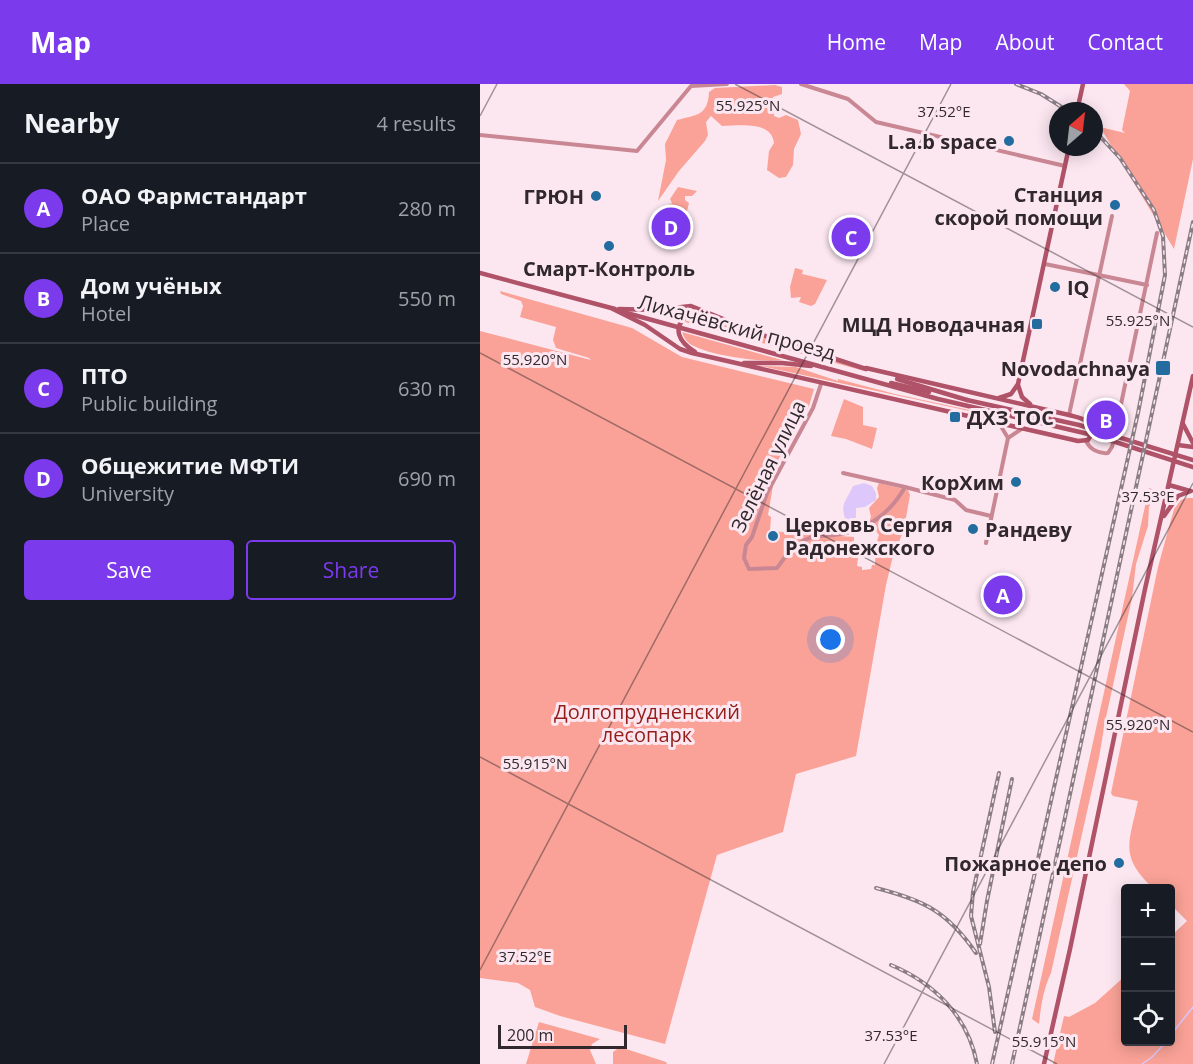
<!DOCTYPE html>
<meta charset="utf-8">
<style>
:root{--surface:#171b24;--page:#242831;--text:#f1f3f6;--muted:#9ea1a6;--line:#363941;--accent:#7c3aed}
body{margin:0;font-family:"Open Sans",sans-serif;background:var(--page);color:var(--text)}
.controls{position:absolute;right:18px;bottom:18px;display:grid;overflow:hidden;border-radius:6px;box-shadow:0 3px 15px #0003}
.controls button{width:54px;height:54px;display:grid;place-items:center;padding:0;border:0;border-bottom:2px solid var(--line);background:var(--surface);color:var(--text);font:30px sans-serif}
.compass{position:absolute;left:569px;top:18px;width:54px;height:54px;border-radius:50%;background:var(--surface);box-shadow:0 3px 15px #0003;rotate:28deg}
.scale{position:absolute;left:18px;bottom:15px;width:129px;box-sizing:border-box;padding-left:6px;border:3px solid #30282c;border-top:0;font-size:16px;line-height:21px;white-space:nowrap;color:#30282c;-webkit-text-stroke:4px #fce7f1;paint-order:stroke}
.you{position:absolute;left:351px;top:556px;width:21px;height:21px;margin:-15px;border:4px solid #fff;border-radius:50%;background:#1a73e8;box-shadow:0 0 0 9px #1a73e833}
.badge{display:grid;place-items:center;width:39px;height:39px;border-radius:50%;background:var(--accent);color:#fff;font-size:20px;font-weight:700}
.pin{position:absolute;translate:-50% -50%;border:3px solid #fff;box-shadow:0 2px 6px #0006}
.list{margin:0;padding:0;list-style:none}
h2{display:flex;justify-content:space-between;align-items:center;height:78px;margin:0;padding:0 24px;font-size:26px}
h2 small{font-size:20px;font-weight:400;color:var(--muted)}
.list li{display:grid;grid-template-columns:39px 1fr auto;gap:18px;align-items:center;box-sizing:border-box;height:90px;padding:0 24px;border-top:2px solid var(--line)}
.list b{display:block;font-size:22px;white-space:nowrap}
.list p{margin:0;font-size:20px;white-space:nowrap;color:var(--muted)}
.list em{font-size:20px;font-style:normal;color:var(--muted)}
.actions{display:flex;gap:12px;padding:18px 24px}
.actions a{flex:1;padding:14px 0;border:2px solid var(--accent);border-radius:6px;text-align:center;font-size:21px;color:var(--accent)}
.actions .main{background:var(--accent);color:#fff}
.icon{flex:none;width:33px;height:33px;fill:none;stroke:currentColor;stroke-width:2;stroke-linecap:round;stroke-linejoin:round}
.map{position:relative;flex:none;width:713px;height:980px;overflow:hidden}
header{display:flex;align-items:center;gap:36px;box-sizing:border-box;height:84px;padding:0 30px;background:var(--accent);color:#fff}
header strong{font-size:28px}
nav{display:flex;gap:33px;margin-inline-start:auto;font-size:21px}
main{display:flex}
aside{flex:1;background:var(--surface)}
.map>svg:first-child{display:block}
.green{fill:#faa297}
.water{fill:#dec7fb}
.lines{fill:none;stroke-linecap:round;stroke-linejoin:round}
.stream{stroke:#dec7fb;stroke-width:1.5}
.street{stroke:#c98793;stroke-width:4}
.secondary{stroke:#b05268;stroke-width:4.5}
.rail-casing{stroke:#8b7d84;stroke-width:4}
.rail{stroke:#fce7f1;stroke-width:1.5;stroke-dasharray:4.5;stroke-linecap:butt}
.ticks{fill:none;stroke:#30282c;stroke-width:1.5;stroke-opacity:0.45}
.poi-dot{fill:#226ca0;stroke:#fce7f1;stroke-width:2}
.labels{text-anchor:middle;dominant-baseline:central;stroke-width:6;stroke-linejoin:round;paint-order:stroke}
.poi-label{font-size:20px;font-weight:bold;fill:#30282c;stroke:#fce7f1;text-anchor:end}
.street-label{font-size:20px;fill:#30282c;stroke:#fce7f1}
.park-label{font-size:20px;fill:#921d19;stroke:#fce7f1}
.ticks-label{font-size:15px;text-anchor:middle;fill:#30282c;stroke:#fce7f1;stroke-width:6;stroke-linejoin:round;paint-order:stroke}
</style>
<header>
<strong>Map</strong>
<nav><a>Home</a><a>Map</a><a>About</a><a>Contact</a></nav>
</header>
<main>
<aside>
<h2>Nearby<small>4 results</small></h2>
<ul class="list">
<li><span class="badge">A</span><div><b>ОАО Фармстандарт</b><p>Place</p></div><em>280 m</em></li>
<li><span class="badge">B</span><div><b>Дом учёных</b><p>Hotel</p></div><em>550 m</em></li>
<li><span class="badge">C</span><div><b>ПТО</b><p>Public building</p></div><em>630 m</em></li>
<li><span class="badge">D</span><div><b>Общежитие МФТИ</b><p>University</p></div><em>690 m</em></li>
</ul>
<div class="actions"><a class="main">Save</a><a>Share</a></div>
</aside>
<div class="map">
<svg width="713" height="980" viewBox="0 0 713 980">
<rect width="100%" height="100%" fill="#fce7f1"/>
<g class="green">
<polygon points="644,0 713,0 713,75 694,165 620,43 645,49 642,46 650,7"/>
<path d="M295,1L302,3V10L293,13L294,32L299,34L306,31L318,36L321,50L314,65L313,81L306,93L299,94L287,86L289,67L294,59C292,36 258,42 242,42L231,32L226,38L228,51L225,57L199,87L178,117L186,76L185,60L197,36C216,31 228,32 229,8L235,4Z"/>
<polygon points="198,103 217,107 212,112 205,112 205,116 209,119 206,131 203,130 204,124 197,123 197,126 201,127 199,130 184,126 186,122 192,119 190,115"/>
<polygon points="315,184 323,186 322,190 347,196 335,220 331,222 319,218 321,213 311,214 310,203"/>
<polygon points="20,207 152,244 202,273 334,305 329,322 297,378 288,431 291,433 290,447 374,453 374,474 378,474 377,482 382,483 382,486 391,485 392,481 395,481 396,460 399,451 389,438 391,433 389,424 399,413 397,404 399,399 428,406 430,411 424,445 412,476 406,501 376,672 316,690 303,748 237,771 185,960 80,932 55,923 50,906 38,899 0,894 0,247 111,276 109,274 76,264 73,256 76,243 40,233 43,222 41,217 21,210"/>
<polygon points="213,232 223,232 235,236 388,288 205,238"/>
<path d="M202,248L302,276C281,279 227,271 210,260C205,256 204,253 202,248Z"/>
<polygon points="281,282 316,283 358,297 358,295 415,310 517,332 517,333"/>
<polygon points="364,315 383,323 383,341 397,344 392,365 366,355 351,352"/>
<path d="M669,404L672,405L674,411L669,423L668,442L656,480L652,514L625,638L619,674L571,889C563,906 561,922 559,940L552,935Z"/>
<path d="M707,414H713V980H573L584,932L589,933L615,919L645,892L646,958H690L691,852L707,837L691,821L690,804H673C639,772 649,759 658,717L633,712L631,709L678,483L694,425L701,416Z"/>
<polygon points="59,938 120,955 112,960 110,966 116,980 46,980"/>
<polygon points="140,963 186,978 187,980 133,980 133,968"/>
</g>
<path class="water" d="M384,399L392,402L396,409V416L385,423L376,424V439L371,443H362L360,439L365,434C360,419 367,416 373,402Z"/>
<g class="lines">
<g class="stream">
<polyline points="690,952 713,923"/>
<polyline points="662,980 672,973 686,958"/>
</g>
<g class="street">
<polyline points="321,0 368,15 396,38 585,82"/>
<polyline points="0,51 157,67 211,2 247,0"/>
<polyline points="565,180 667,201"/>
<path d="M341,300L333,324L287,409L272,453L266,461L264,474L269,485L297,484C305,473 313,461 327,455C335,451 346,452 354,451C385,448 410,430 425,403L475,416L486,426L511,432"/>
<polyline points="589,331 632,132"/>
<polyline points="528,354 543,344"/>
<path d="M606,357C610,365 618,370 628,369L632,363L677,149"/>
<polyline points="363,389 425,403"/>
<polyline points="506,459 528,354 519,339"/>
</g>
<g class="secondary">
<polyline points="597,27 603,0"/>
<polyline points="0,189 135,225"/>
<path d="M133,225L165,241L200,265L212,269L598,357L608,356C620,337 603,335 589,331L386,284"/>
<polyline points="139,225 175,226 211,222 288,253 386,285"/>
<polyline points="143,228 458,315 617,352 713,383"/>
<path d="M215,268C199,258 190,243 210,230L229,231"/>
<polyline points="264,279 302,279 331,282"/>
<polyline points="417,295 487,316"/>
<polyline points="411,299 449,308"/>
<polyline points="538,301 542,313 550,320"/>
<polyline points="519,314 531,310 538,300 589,63"/>
<polyline points="487,316 599,341 713,376"/>
<polyline points="703,340 713,359"/>
<polyline points="698,361 713,363"/>
<polyline points="689,401 710,407"/>
<polyline points="684,432 698,412 711,407"/>
<polyline points="564,980 590,865 665,505 713,292"/>
</g>
<defs>
<g id="rail">
<polyline points="536,0 561,10 588,27"/>
<path d="M396,804C443,816 467,827 496,869"/>
<polyline points="500,860 507,817 532,695"/>
<path d="M411,881C454,899 488,932 497,980"/>
<polyline points="515,948 509,903 491,832 493,808 519,689"/>
<polyline points="512,980 658,329 685,191 683,152 674,126 640,74 614,46"/>
<polyline points="532,980 713,138"/>
</g>
</defs>
<use href="#rail" class="rail-casing"/>
<use href="#rail" class="rail"/>
</g>
<path class="ticks" d="M255,0L713,243M0,32L17,0M0,269L713,648M0,673L577,980M0,886L471,0M404,980L713,399"/>
<g class="poi-dot">
<circle cx="529" cy="57" r="6"/>
<circle cx="116" cy="112" r="6"/>
<circle cx="635" cy="121" r="6"/>
<circle cx="129" cy="162" r="6"/>
<circle cx="575" cy="203" r="6"/>
<rect x="551" y="234" width="12" height="12" rx="3"/>
<rect x="675" y="276" width="16" height="16" rx="3"/>
<rect x="469" y="327" width="12" height="12" rx="3"/>
<circle cx="536" cy="398" r="6"/>
<circle cx="493" cy="445" r="6"/>
<circle cx="293" cy="452" r="6"/>
<circle cx="639" cy="779" r="6"/>
</g>
<g class="labels">
<g class="poi-label">
<text x="517" y="57">L.a.b space</text>
<text x="623" y="110">Станция<tspan x="623" dy="23">скорой помощи</tspan></text>
<text x="104" y="112">ГРЮН</text>
<text x="129" y="184" text-anchor="middle">Смарт-Контроль</text>
<text x="587" y="203" text-anchor="start">IQ</text>
<text x="545" y="240">МЦД Новодачная</text>
<text x="670" y="284">Novodachnaya</text>
<text x="487" y="333" text-anchor="start">ДХЗ ТОС</text>
<text x="524" y="398">КорХим</text>
<text x="305" y="440" text-anchor="start">Церковь Сергия<tspan x="305" dy="23">Радонежского</tspan></text>
<text x="505" y="445" text-anchor="start">Рандеву</text>
<text x="627" y="779">Пожарное депо</text>
</g>
<g class="street-label">
<text transform="translate(257 243) rotate(15)">Лихачёвский проезд</text>
<text transform="translate(288 382) rotate(-64)">Зелёная улица</text>
</g>
<g class="park-label">
<text x="167" y="627">Долгопрудненский<tspan x="167" dy="23">лесопарк</tspan></text>
</g>
</g>
<g class="ticks-label">
<text x="268" y="27">55.925°N</text>
<text x="464" y="33">37.52°E</text>
<text x="658" y="242">55.925°N</text>
<text x="55" y="281">55.920°N</text>
<text x="668" y="418">37.53°E</text>
<text x="658" y="646">55.920°N</text>
<text x="55" y="685">55.915°N</text>
<text x="45" y="878">37.52°E</text>
<text x="411" y="957">37.53°E</text>
<text x="564" y="963">55.915°N</text>
</g>
</svg>
<div class="controls">
<button>+</button>
<button>−</button>
<button><svg class="icon" aria-label="locate" viewBox="0 0 24 24"><circle cx="12" cy="12" r="6"/><path d="M12 2v4M12 18v4M2 12h4M18 12h4"/></svg></button>
</div>
<svg class="compass" viewBox="-18 -18 36 36"><path d="M0-13l5 13h-10z" fill="#e53935"/><path d="M0 13l5-13h-10z" fill="#9ea1a6"/></svg>
<div class="scale">200 m</div>
<div class="you"></div>
<div class="pin badge" style="left:523px;top:511px">A</div>
<div class="pin badge" style="left:626px;top:336px">B</div>
<div class="pin badge" style="left:371px;top:153px">C</div>
<div class="pin badge" style="left:191px;top:143px">D</div>
</div>
</main>
